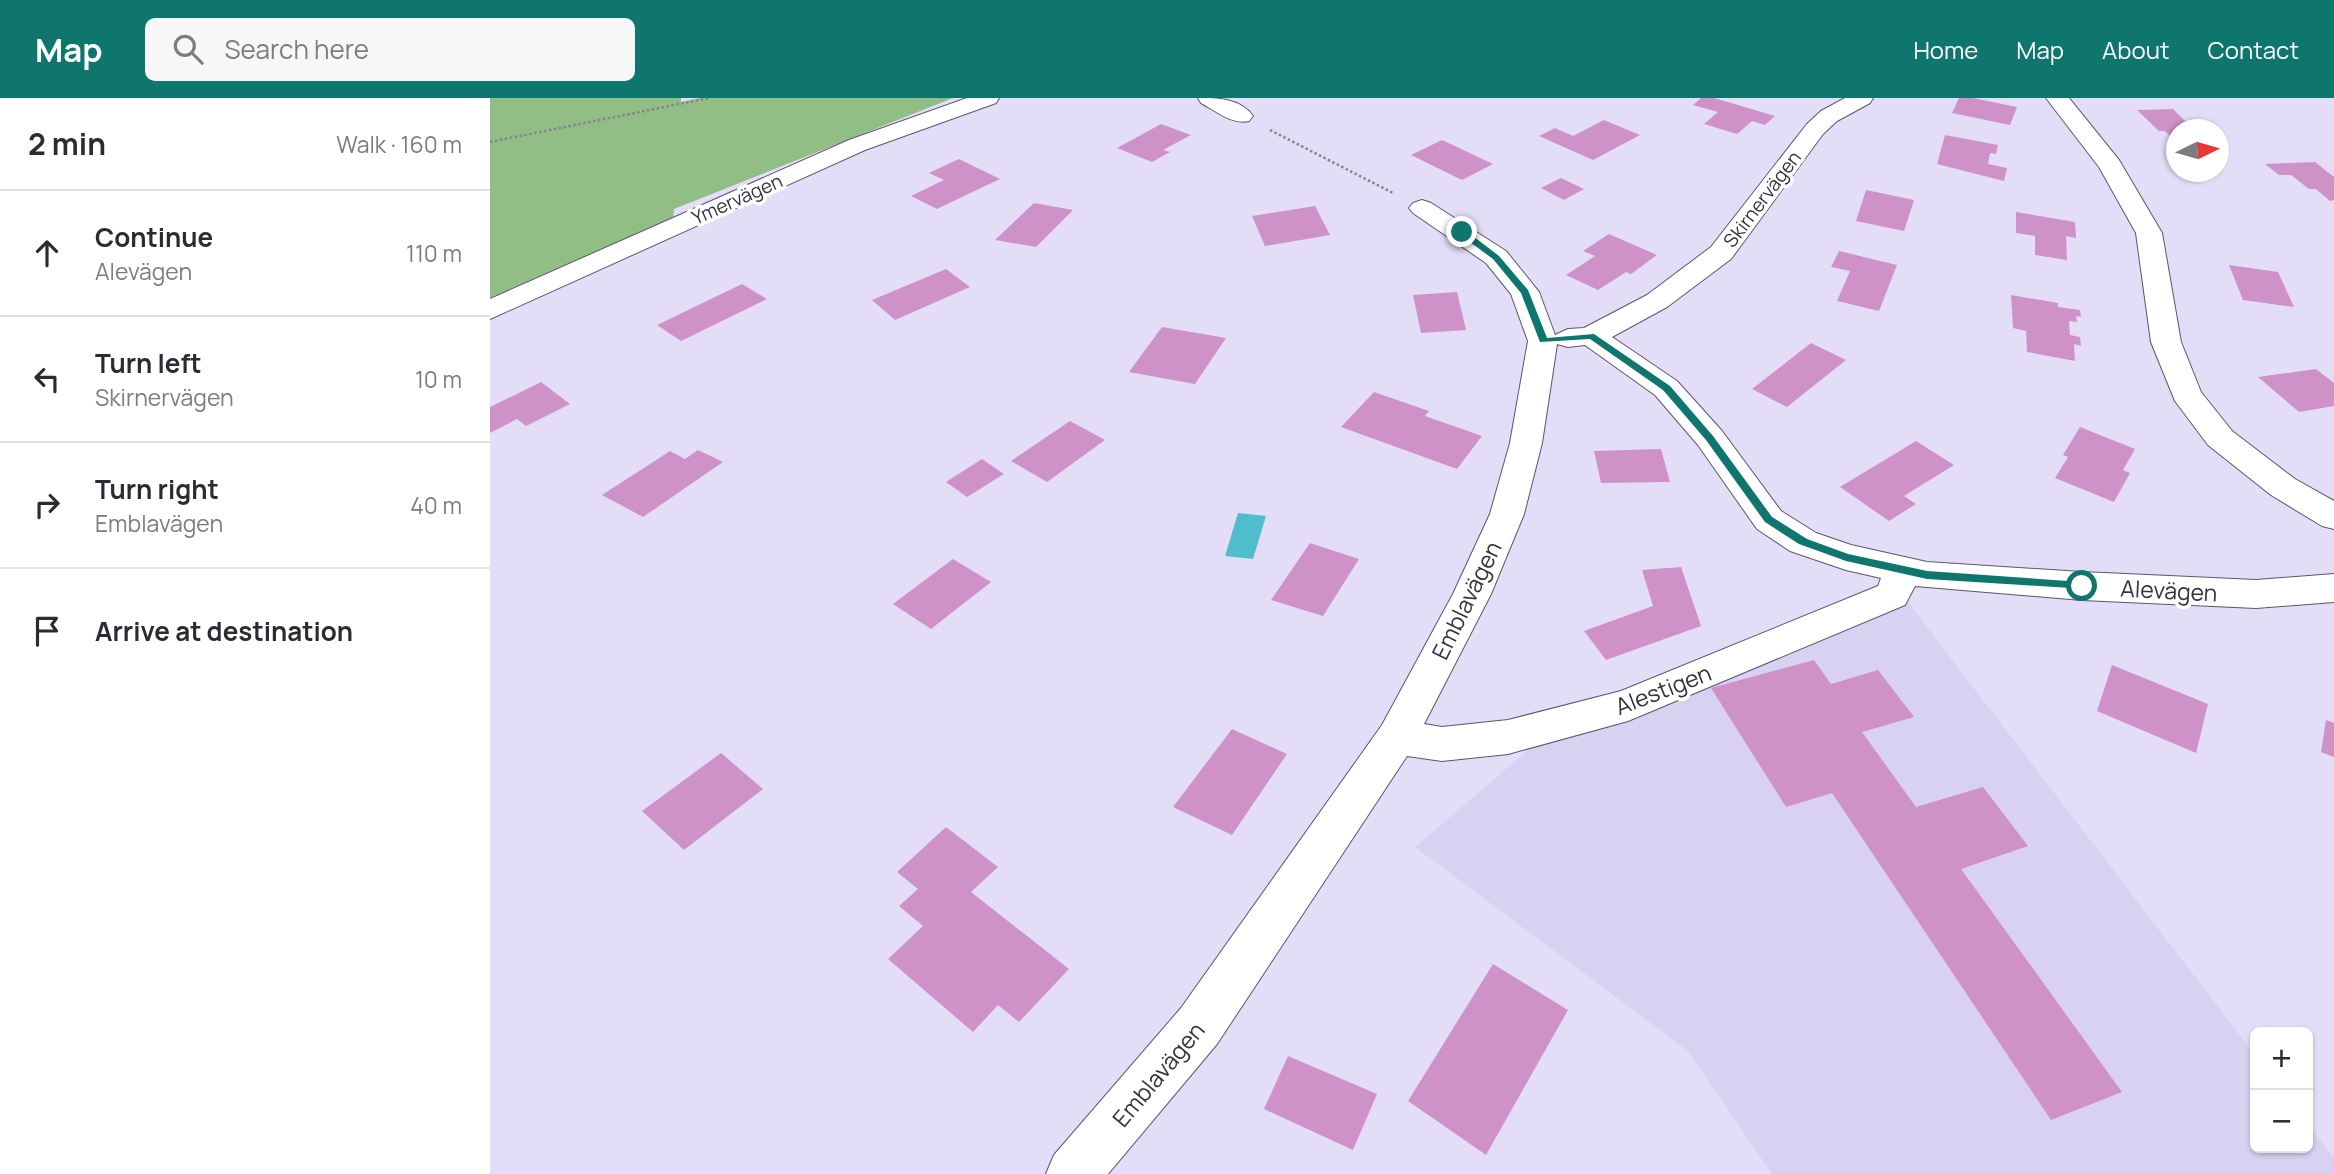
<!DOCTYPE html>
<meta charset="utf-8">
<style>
:root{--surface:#fff;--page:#f7f7f7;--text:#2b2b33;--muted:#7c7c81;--line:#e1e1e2;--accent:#0f766e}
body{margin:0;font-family:Manrope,sans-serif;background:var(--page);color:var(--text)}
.controls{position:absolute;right:21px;bottom:21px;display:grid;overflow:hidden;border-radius:10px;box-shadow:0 2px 5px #0004}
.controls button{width:63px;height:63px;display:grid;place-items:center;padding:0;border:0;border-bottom:2px solid var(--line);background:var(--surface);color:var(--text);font:35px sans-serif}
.compass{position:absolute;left:1676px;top:21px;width:63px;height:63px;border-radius:50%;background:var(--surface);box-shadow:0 2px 5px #0004;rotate:85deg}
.stop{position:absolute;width:21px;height:21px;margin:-16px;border:5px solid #0f766e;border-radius:50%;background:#fff}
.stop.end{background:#0f766e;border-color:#fff;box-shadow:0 2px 7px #0008}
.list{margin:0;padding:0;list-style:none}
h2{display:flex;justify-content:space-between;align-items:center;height:91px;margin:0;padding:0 28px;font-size:30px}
h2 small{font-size:23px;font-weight:400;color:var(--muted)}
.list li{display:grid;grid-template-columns:46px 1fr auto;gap:21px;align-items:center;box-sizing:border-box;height:126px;padding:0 28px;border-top:2px solid var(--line)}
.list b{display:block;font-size:26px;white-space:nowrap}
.list p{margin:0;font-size:23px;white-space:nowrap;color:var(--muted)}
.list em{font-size:23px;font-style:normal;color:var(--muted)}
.icon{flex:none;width:38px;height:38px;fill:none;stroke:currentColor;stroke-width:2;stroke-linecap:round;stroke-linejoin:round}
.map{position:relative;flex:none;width:1844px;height:1076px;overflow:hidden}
header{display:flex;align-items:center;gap:42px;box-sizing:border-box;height:98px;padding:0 35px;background:var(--accent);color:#fff}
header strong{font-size:33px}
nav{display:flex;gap:38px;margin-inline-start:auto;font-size:24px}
.search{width:490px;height:63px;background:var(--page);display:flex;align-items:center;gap:18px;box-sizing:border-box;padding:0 24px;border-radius:10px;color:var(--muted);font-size:26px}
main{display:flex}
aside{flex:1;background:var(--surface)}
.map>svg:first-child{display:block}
.built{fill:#d9d1f2}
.green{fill:#91be84}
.water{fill:#4ebecd}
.building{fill:#cf92c8}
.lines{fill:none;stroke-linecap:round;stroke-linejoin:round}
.minor-casing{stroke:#5b556c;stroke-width:2}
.path{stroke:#868193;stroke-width:2.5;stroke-dasharray:2.5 2.5;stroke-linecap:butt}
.minor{fill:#fff;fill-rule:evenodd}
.route{fill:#0f766e}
.labels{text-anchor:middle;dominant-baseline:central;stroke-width:7;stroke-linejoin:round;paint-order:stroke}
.far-street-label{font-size:19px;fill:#36333d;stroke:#fff}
.street-label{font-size:23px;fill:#36333d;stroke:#fff}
</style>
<header>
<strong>Map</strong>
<div class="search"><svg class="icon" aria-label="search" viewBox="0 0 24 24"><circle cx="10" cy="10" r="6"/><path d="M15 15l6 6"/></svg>Search here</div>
<nav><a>Home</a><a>Map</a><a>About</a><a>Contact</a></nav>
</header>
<main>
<aside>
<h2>2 min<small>Walk · 160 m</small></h2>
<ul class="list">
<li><svg class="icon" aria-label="ahead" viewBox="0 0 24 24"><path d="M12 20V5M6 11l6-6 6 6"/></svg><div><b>Continue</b><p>Alevägen</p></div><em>110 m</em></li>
<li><svg class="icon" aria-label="left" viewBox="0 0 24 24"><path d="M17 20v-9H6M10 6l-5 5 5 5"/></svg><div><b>Turn left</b><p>Skirnervägen</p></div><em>10 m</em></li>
<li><svg class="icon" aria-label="right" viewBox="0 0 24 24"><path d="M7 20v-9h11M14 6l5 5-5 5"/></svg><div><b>Turn right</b><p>Emblavägen</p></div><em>40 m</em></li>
<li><svg class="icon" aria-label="arrive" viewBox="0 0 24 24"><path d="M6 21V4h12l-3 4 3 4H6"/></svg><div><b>Arrive at destination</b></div></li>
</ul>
</aside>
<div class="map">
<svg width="1844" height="1076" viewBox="0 0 1844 1076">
<rect width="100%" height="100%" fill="#e4ddf8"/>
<polygon class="built" points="1414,499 1765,957 1765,1050 1818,1050 1818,1026 1844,1060 1844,1076 1282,1076 1198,953 925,749 1038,652"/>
<polygon class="green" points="0,0 191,0 191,4 210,0 463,0 184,111 183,121 0,200"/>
<polygon class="water" points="748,415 776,418 763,461 735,458"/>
<g class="building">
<polygon points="1211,0 1224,0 1285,18 1275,27 1262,23 1247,36 1214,26 1228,14 1203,7"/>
<polygon points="1469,0 1483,0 1527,9 1520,27 1462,15"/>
<polygon points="1683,11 1704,32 1686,32 1686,44 1675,33 1669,33 1647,12"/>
<polygon points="1114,22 1150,37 1103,62 1049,38 1065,30 1083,38"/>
<polygon points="671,26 701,37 673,52 680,54 662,64 627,50"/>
<polygon points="1455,37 1508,47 1506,56 1500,55 1498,66 1517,70 1514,83 1447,66"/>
<polygon points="952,42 1003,66 972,82 921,57"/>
<polygon points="469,61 510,81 447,111 421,98 454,82 439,75"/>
<polygon points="1825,64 1844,79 1844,102 1840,103 1826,91 1819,91 1801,77 1789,77 1775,66"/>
<polygon points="1071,80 1094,91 1074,102 1051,90"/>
<polygon points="1376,92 1424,102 1414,133 1366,123"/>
<polygon points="544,105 583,112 546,149 505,142"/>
<polygon points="825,108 840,137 775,148 762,118"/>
<polygon points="1526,114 1585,124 1586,140 1576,138 1577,162 1545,157 1545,138 1526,135"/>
<polygon points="1119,136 1167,157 1141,176 1136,174 1108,192 1076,177 1105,158 1093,153"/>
<polygon points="1349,153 1407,167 1389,213 1347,203 1360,173 1341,169"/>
<polygon points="1739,167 1788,174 1804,209 1753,202"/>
<polygon points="456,171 480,189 405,222 382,202"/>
<polygon points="252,186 277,201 191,243 167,227"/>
<polygon points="967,194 976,232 931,235 923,197"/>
<polygon points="1521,197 1568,205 1568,209 1590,212 1591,219 1586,218 1587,224 1579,223 1580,237 1590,239 1591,248 1584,246 1585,263 1537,254 1536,233 1523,230"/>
<polygon points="672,229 736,240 705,286 639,274"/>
<polygon points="1321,245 1356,262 1297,309 1262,291"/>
<polygon points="1826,271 1844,285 1844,308 1809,314 1768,279"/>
<polygon points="51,284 80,306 36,328 27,321 0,335 0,309"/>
<polygon points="884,294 939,313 935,318 992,338 967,371 851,329"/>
<polygon points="580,323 615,342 557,384 521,363"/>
<polygon points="1590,329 1645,351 1633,372 1640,375 1624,404 1565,380 1578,359 1573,357"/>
<polygon points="1426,343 1464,367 1414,398 1426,406 1399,423 1350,389"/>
<polygon points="1171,351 1180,384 1111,385 1104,353"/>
<polygon points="208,352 233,364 153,419 112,397 180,353 195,361"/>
<polygon points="492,361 514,376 477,399 456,384"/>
<polygon points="820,445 869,461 833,518 781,502"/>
<polygon points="463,461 501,484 441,531 403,506"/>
<polygon points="1191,469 1211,528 1116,562 1094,533 1163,508 1152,472"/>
<polygon points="1324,562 1341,586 1388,572 1424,619 1372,634 1426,709 1493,689 1538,748 1471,771 1632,994 1561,1022 1342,695 1296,709 1221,590"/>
<polygon points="1622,567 1718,606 1706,655 1607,613"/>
<polygon points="1836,622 1844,625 1844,659 1831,654"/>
<polygon points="742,631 797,656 742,737 683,709"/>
<polygon points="231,655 273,691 194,752 152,713"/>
<polygon points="456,729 508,769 481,794 579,871 529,924 508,907 483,934 398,861 433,828 409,808 428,791 407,774"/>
<polygon points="1003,866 1078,912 996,1057 918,1003"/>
<polygon points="798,958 887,996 863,1052 774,1011"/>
</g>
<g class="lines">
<defs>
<g id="minor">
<polygon points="477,0 509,0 506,5 375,52 0,221 0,201 359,42"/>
<path d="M708,0C727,0 750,0 763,18L759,23C742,27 726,13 711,5Z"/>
<path d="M1355,0H1383L1380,5L1347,23L1333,36L1241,161L1177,209L1122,239L1187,283L1232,333L1291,413L1326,435L1361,447L1437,464L1592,474L1766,482L1844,476V504L1766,510L1592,502L1425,488L1415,507L1138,623L1018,656L952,663L917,658L727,946L618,1076H556L564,1057L691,910L892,627L963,496L1000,416L1020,345L1038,243L1021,196L996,165L923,115L919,110L923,105L932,102L941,105L1016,153L1049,194L1065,237L1078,231L1094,230L1157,197L1221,149L1317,26L1331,13ZM1067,246L1078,249L1095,247L1165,297L1208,347L1267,431L1300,453L1356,472L1391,480L1388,488L1131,593L1018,622L952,629L934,626L1001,496L1034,416L1052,345Z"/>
<polygon points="1556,0 1579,0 1629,62 1672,135 1691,244 1711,294 1742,333 1805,381 1844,403 1844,431 1832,428 1781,397 1718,347 1685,303 1661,244 1646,135 1609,69"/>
</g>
</defs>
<use href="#minor" class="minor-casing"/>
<g class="path">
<polyline points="780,32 903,95"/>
<polyline points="0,44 219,0"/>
</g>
<use href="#minor" class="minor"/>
</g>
<polygon class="route" points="969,132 975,132 1009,158 1038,192 1057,240 1104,236 1180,288 1223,338 1282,419 1317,441 1358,456 1437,473 1592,484 1596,485 1596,491 1437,481 1356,463 1309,446 1275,424 1216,342 1173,292 1100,241 1050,244 1031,195 1003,161 969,136"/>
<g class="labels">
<g class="far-street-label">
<text transform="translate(247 101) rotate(-24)">Ymervägen</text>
<text transform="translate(1272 101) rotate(-53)">Skirnervägen</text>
</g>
<g class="street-label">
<text transform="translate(1679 492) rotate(3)">Alevägen</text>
<text transform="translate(976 502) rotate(-64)">Emblavägen</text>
<text transform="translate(1173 591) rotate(-21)">Alestigen</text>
<text transform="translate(668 976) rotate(-50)">Emblavägen</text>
</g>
</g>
</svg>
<div class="controls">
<button>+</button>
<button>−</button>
</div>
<svg class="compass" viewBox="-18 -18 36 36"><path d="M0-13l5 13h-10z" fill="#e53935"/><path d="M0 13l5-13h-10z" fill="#7c7c81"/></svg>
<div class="stop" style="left:1592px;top:488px"></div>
<div class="stop end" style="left:972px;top:134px"></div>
</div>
</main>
